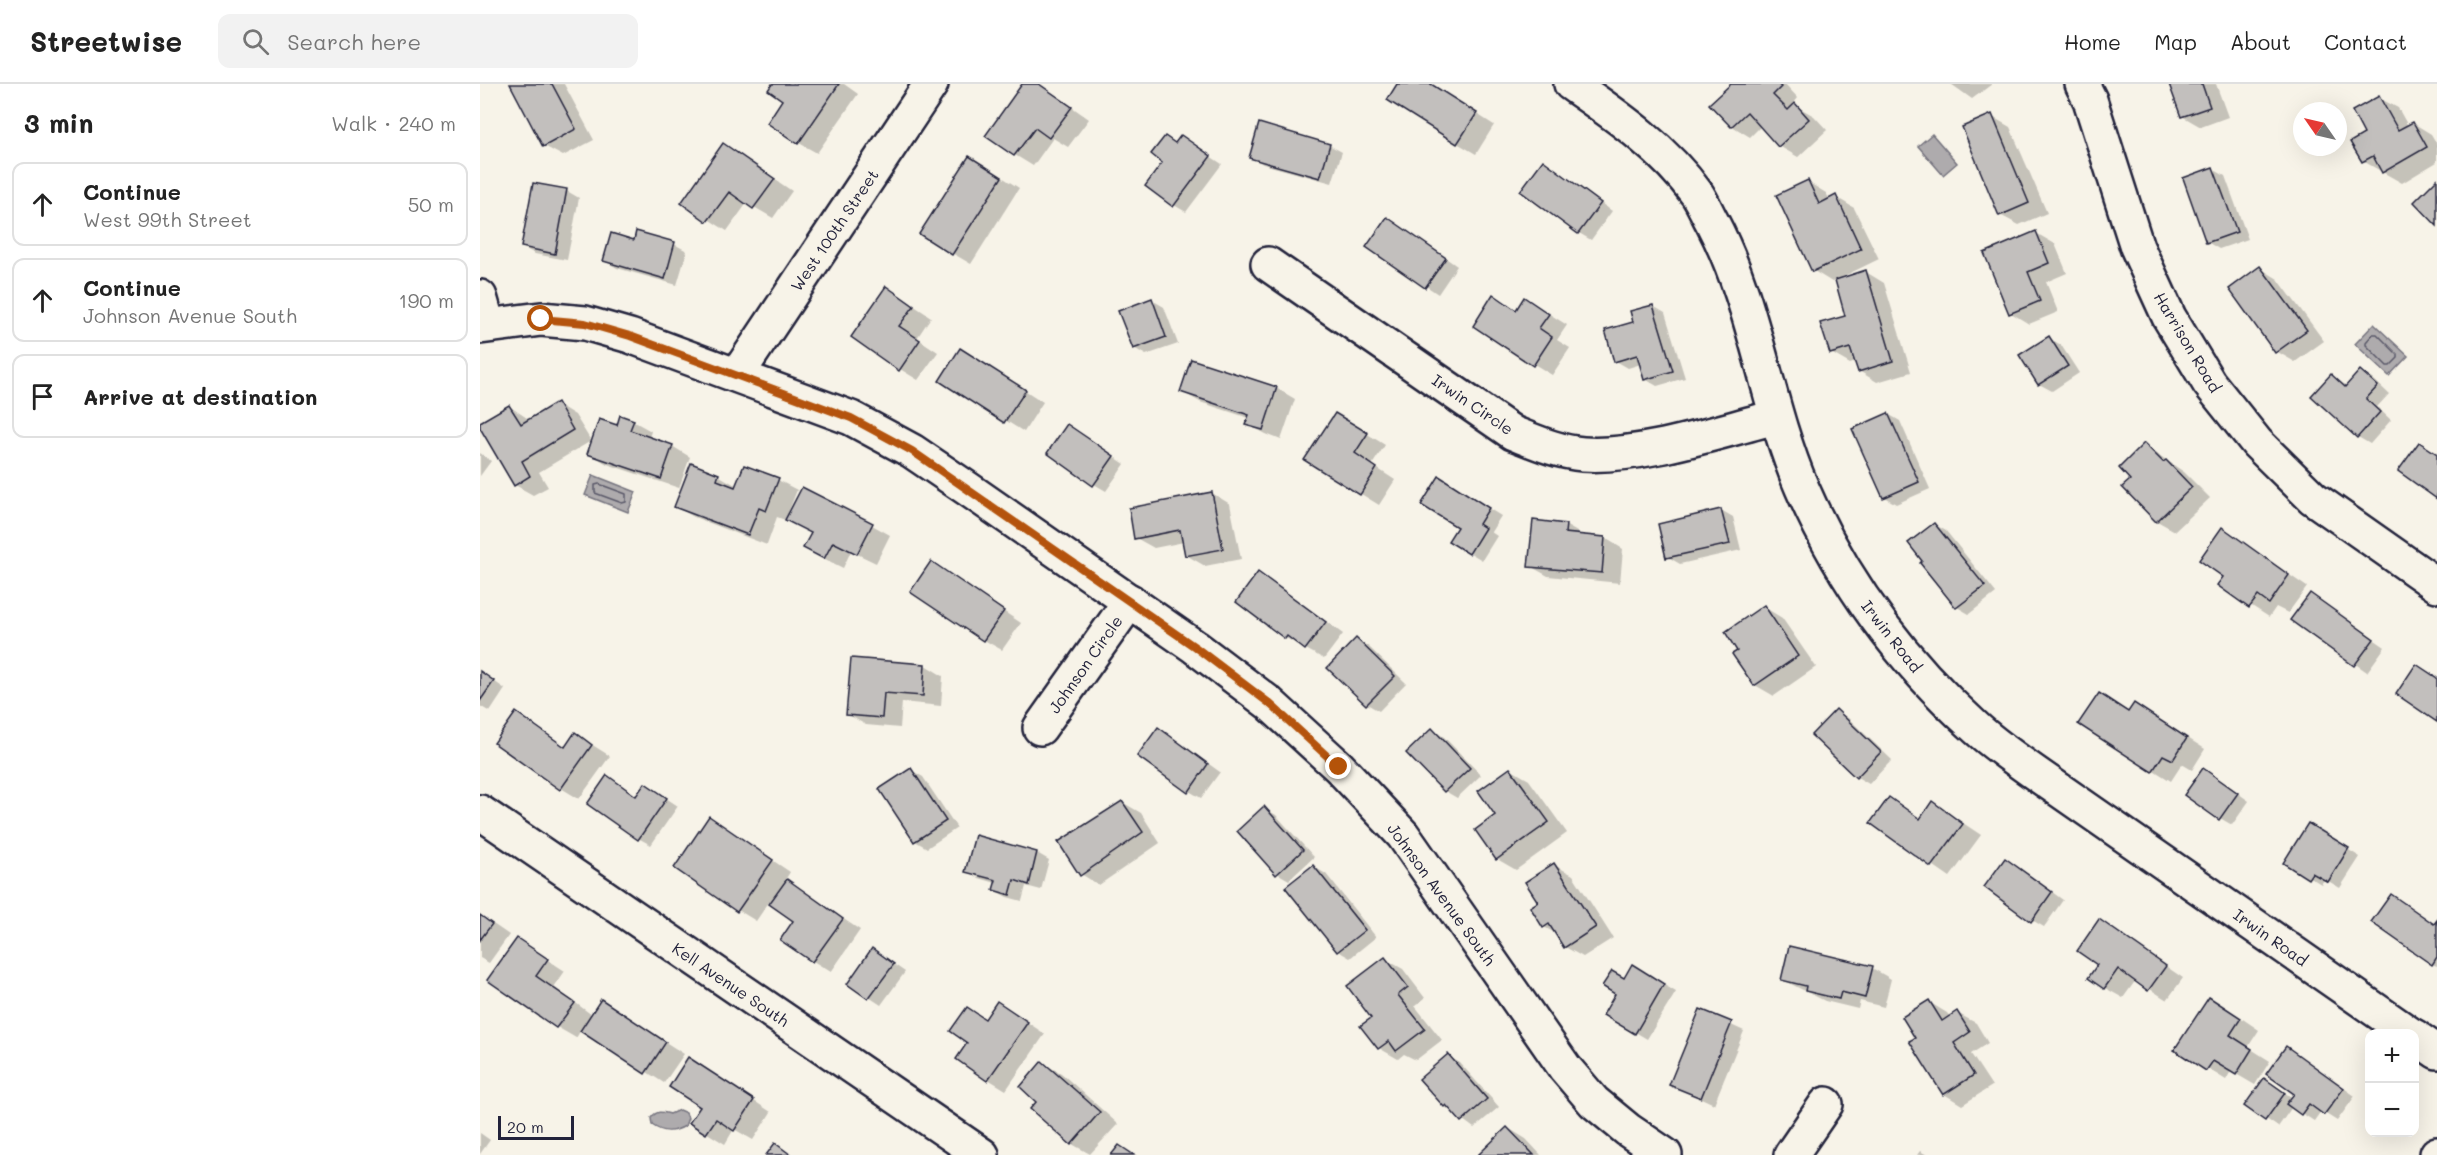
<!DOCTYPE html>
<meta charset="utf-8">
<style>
:root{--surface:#fff;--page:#f2f2f2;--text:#222;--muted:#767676;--line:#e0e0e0}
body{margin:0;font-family:Mali,sans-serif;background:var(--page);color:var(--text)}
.controls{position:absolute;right:18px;bottom:18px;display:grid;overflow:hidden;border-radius:12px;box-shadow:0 6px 24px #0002}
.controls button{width:54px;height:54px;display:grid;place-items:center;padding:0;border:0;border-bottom:2px solid var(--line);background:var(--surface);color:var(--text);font:30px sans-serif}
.compass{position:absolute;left:1813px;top:18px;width:54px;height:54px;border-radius:50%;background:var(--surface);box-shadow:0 6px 24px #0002;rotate:304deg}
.scale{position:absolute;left:18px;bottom:15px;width:76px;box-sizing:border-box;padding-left:6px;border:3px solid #22223b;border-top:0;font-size:16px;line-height:21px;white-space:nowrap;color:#22223b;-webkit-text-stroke:4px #f7f3e8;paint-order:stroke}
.stop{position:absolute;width:18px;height:18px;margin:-14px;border:4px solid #b45309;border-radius:50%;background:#fff}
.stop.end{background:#b45309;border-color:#fff;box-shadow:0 2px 6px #0008}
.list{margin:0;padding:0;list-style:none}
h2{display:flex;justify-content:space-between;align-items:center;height:78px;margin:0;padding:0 24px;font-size:26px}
h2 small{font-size:20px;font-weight:400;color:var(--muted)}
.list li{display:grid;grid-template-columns:39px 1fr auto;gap:18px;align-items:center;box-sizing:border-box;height:84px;margin:0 12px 12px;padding:0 12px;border:2px solid var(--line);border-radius:12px}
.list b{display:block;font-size:22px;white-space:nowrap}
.list p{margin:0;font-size:20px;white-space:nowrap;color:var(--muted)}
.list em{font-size:20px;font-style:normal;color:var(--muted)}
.icon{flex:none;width:33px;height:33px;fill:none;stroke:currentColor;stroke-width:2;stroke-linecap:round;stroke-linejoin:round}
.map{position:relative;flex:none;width:1957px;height:1071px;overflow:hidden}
header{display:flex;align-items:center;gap:36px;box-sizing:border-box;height:84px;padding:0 30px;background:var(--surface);border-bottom:2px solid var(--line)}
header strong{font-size:28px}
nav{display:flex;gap:33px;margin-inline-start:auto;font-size:21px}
.search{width:420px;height:54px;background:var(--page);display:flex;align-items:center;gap:15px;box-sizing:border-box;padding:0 21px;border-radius:12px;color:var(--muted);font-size:22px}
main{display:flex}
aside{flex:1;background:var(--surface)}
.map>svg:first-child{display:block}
.water{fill:#aeabad;stroke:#76747f;stroke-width:1.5}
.shadow{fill:#0003}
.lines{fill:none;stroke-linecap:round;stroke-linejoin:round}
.shore{stroke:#5a5969;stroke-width:1.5}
.building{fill:#c2bfbd;stroke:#22223b;stroke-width:1.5}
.minor-casing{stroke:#22223b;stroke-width:38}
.minor{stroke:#f7f3e8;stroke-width:33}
.route{stroke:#b45309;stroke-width:8}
.labels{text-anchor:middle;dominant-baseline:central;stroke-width:5;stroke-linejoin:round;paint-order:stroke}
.street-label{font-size:16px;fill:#22223b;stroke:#f7f3e8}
</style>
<header>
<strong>Streetwise</strong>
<div class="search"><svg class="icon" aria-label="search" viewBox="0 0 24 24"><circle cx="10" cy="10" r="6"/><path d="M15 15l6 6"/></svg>Search here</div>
<nav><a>Home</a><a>Map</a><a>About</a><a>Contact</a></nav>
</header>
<main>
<aside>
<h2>3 min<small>Walk · 240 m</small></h2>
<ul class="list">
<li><svg class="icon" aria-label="ahead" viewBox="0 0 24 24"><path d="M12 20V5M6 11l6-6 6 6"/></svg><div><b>Continue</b><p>West 99th Street</p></div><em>50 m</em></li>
<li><svg class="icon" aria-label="ahead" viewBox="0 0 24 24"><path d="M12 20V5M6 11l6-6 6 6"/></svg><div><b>Continue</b><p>Johnson Avenue South</p></div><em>190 m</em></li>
<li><svg class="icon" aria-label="arrive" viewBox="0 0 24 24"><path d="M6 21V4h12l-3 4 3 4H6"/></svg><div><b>Arrive at destination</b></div></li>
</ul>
</aside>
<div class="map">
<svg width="1957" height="1071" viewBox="0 0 1957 1071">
<rect width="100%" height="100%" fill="#f7f3e8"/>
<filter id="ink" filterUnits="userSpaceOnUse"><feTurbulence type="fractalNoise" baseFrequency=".0167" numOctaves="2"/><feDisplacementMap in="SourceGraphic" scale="12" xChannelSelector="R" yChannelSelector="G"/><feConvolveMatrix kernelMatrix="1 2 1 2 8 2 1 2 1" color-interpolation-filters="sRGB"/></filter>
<g filter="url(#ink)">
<g class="water">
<polygon points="1452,50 1477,79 1463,91 1438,62"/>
<polygon points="1894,240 1928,272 1909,292 1875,260"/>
<polygon points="113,391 156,408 148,428 105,411"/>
<path d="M199,1026L206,1029L208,1034L205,1042C193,1049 183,1049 172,1041L171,1034C177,1026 182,1028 190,1030Z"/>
</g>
<g class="shadow">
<polygon points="32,0 84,0 114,56 83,72 64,62"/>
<polygon points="294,0 364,0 378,10 337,69 319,59 305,16"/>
<polygon points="544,0 559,0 609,35 588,63 573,54 553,82 535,71"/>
<polygon points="919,0 950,0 1014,41 996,70 977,59"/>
<polygon points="1253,0 1305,0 1318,14 1313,20 1334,32 1347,46 1318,73 1299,62 1281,42 1270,53 1252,42"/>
<polygon points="1471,0 1512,0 1492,15"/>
<polygon points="1691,0 1736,0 1748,33 1721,43 1702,32"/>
<polygon points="1899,14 1918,24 1928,42 1933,39 1951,50 1957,60 1957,78 1922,99 1883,77 1886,50"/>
<polygon points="1511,32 1530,43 1567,129 1539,141 1520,131"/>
<polygon points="701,53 742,80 706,128 694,121"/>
<polygon points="244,61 312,107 293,134 267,119 247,147 203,119"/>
<polygon points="849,61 862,68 852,99 783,80 771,73"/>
<polygon points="1063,78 1132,127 1111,156 1099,149"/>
<polygon points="508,84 539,104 491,180 472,169"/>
<polygon points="1733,85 1745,92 1768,155 1739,165 1727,158"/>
<polygon points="1328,98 1346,109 1350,116 1356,113 1374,124 1399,175 1360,194 1361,195 1386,188 1404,199 1431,288 1397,298 1379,287 1376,278 1370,280 1351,269 1367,233 1356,196 1352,198 1334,187"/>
<polygon points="54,101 87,107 99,114 87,176 55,170 42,163"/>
<polygon points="920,142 977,182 958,210 888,163"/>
<polygon points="1556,149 1575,160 1587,189 1566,198 1578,228 1549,240 1531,229"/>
<polygon points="155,158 194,160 207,167 197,201 137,184 125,177"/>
<polygon points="1780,184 1798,195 1844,257 1815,278 1796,267"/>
<polygon points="407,204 451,233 437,254 458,268 438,296 420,285"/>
<polygon points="1013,212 1037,227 1063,226 1087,241 1077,256 1090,264 1072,291 1054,280"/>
<polygon points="672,216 684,223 698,260 666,271 654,264"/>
<polygon points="1173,222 1185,229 1205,294 1177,302 1165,295 1161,280 1148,284 1136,277 1155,239"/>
<polygon points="1569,254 1581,261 1599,289 1572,307 1559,300"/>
<polygon points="498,276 563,318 544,348 461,296"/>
<polygon points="1881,288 1893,295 1909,310 1897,323 1911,336 1890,360 1878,353 1852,292 1867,302"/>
<polygon points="796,304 815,315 801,356 786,350 767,340 769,334 720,318 702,308"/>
<polygon points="77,320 95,331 111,357 59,388 68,403 53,411 35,401 0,340 29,322 50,336"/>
<polygon points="1408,330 1420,337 1450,405 1416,420 1404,413"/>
<polygon points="153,337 171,347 169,354 192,362 210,373 199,404 127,380 109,369 138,343"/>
<polygon points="873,341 905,361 892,381 915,396 899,421 826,376"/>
<polygon points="588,342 645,380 626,407 614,400"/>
<polygon points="1664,361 1704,388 1730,414 1695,447 1677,437 1652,396"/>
<polygon points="0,369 11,377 0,392"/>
<polygon points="265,383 298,396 317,406 308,429 392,441 410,451 396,479 371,467 363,484 343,474 332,449 306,434 305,436 297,433 287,461 214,433 196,423 238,391 257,402"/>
<polygon points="971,401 1021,432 1011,448 1017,452 1002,476 970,457 979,443"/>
<polygon points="732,409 750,420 761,475 725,482 706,471 704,458 674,464 656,454"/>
<polygon points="1241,426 1253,433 1261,466 1200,480 1188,473"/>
<polygon points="1454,440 1466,447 1516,509 1489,530 1477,523"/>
<polygon points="1085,441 1104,452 1125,454 1143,465 1140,499 1068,492 1050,482"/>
<polygon points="1743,445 1827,503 1808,529 1796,523 1789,533 1739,501 1745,493"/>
<polygon points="451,479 541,539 522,566 504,556"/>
<polygon points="778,490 797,501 863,550 844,575 806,554"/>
<polygon points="1830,511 1905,563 1887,588 1812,536"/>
<polygon points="1284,523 1302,534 1336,583 1294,612 1275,601 1259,567"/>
<polygon points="877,556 889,563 926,599 899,627 887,620 849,584"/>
<polygon points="445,581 463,592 461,622 422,618 420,644 386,641 367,630"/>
<polygon points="0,587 25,605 10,628 0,622"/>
<polygon points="1356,627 1368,634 1412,676 1389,700 1377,693"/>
<polygon points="1649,629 1673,632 1725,665 1712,686 1702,680 1691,697 1600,640"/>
<polygon points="36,630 86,663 95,650 130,672 99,715 81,704"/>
<polygon points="952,646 964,653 1001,691 977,714 965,707 928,669"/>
<polygon points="690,652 740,688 721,714 709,707"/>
<polygon points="1030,685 1049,696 1087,749 1036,786 1017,775 1017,731"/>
<polygon points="431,686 443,693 477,744 447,764 435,757"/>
<polygon points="1735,693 1769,717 1752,741 1740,734"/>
<polygon points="140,700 157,713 177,708 198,722 171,761 158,754"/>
<polygon points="1410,715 1442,735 1453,719 1501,751 1470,793 1392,739"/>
<polygon points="642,718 661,729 680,759 619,801 601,790"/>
<polygon points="784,724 796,731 834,773 809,796 797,789"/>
<polygon points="230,734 310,788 305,796 380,846 351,888 333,877 315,837 289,818 276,837 258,826"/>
<polygon points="1840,748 1880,773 1860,804 1845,795 1841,800 1805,778"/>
<polygon points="496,753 557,769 569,776 561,806 546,802 542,817 527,813 514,806 516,799 499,794 487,787"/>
<polygon points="1074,781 1093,791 1133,854 1103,873 1085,863 1077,850 1064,843 1060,818"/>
<polygon points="834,783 846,790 896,853 870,874 858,867"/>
<polygon points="1538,783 1583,816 1564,843 1552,836"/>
<polygon points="1923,819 1956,841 1957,839 1957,882 1952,880"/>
<polygon points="0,831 29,851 9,879 0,874"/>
<polygon points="1620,837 1703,894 1687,916 1656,896 1643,914 1625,904 1619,880"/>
<polygon points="37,856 85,887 74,903 112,931 122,917 204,970 184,999 101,946 96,954 77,943 9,896"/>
<polygon points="393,866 425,888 401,921 369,900"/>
<polygon points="905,875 923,885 945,914 935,922 962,956 936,976 924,970 918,975 899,964 893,934"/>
<polygon points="1152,882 1196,908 1167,955 1125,930"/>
<polygon points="1392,884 1411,895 1404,923 1380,917 1378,925 1345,917 1303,896"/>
<polygon points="1449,918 1467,929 1470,933 1477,929 1496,939 1508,959 1491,970 1512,1002 1482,1021 1464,1010 1437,954"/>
<polygon points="518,919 565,950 526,1006 508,995 489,959 487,925 506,935"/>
<polygon points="1748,925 1779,946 1768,963 1790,977 1775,1001 1751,987 1746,996 1696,965"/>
<polygon points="1221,927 1264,947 1234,1020 1191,1000"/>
<polygon points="1818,971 1875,1012 1857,1037 1841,1027 1834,1037 1812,1023 1798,1043 1766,1021 1784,996 1813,1014 1816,1010"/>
<polygon points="968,972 980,979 1019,1023 994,1044 964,1022"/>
<polygon points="562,979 581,989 638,1040 610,1070 592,1060 558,1017"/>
<polygon points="227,986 291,1028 273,1056 254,1045 245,1060 211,1039 222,1022"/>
<polygon points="1028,1044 1046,1055 1061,1071 1000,1071"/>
<polygon points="0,1049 10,1056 0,1070"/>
<polygon points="1440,1067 1447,1071 1437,1071"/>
</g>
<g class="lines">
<g class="shore">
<polygon points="1893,250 1897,250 1918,271 1918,274 1910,282 1907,282 1886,261 1886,258"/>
<polygon points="119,400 146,410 146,418 142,419 115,409 115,401"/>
</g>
</g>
<g class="building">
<polygon points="30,0 72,0 96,45 63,63"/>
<polygon points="292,0 359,0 318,60 287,39 302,16 288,6"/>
<polygon points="542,0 559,0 592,23 569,54 555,44 534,72 505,52"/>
<polygon points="917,0 951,0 997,29 977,60 907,16"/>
<polygon points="1251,0 1298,0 1301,3 1293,11 1308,26 1315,19 1329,35 1298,63 1267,28 1251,43 1229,20"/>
<polygon points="1689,0 1722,0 1730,23 1701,33"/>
<polygon points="1899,12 1918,46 1933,38 1947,63 1902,89 1893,72 1882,78 1870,58 1884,50 1872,27"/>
<polygon points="1512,30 1549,119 1519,132 1482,43"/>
<polygon points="779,39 850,60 840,94 769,74"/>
<polygon points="701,51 731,72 693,123 665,102 682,79 671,70 685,52 695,59"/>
<polygon points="243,59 295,95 273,125 249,108 227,138 201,119"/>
<polygon points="489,72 522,93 472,171 439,150"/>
<polygon points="1063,76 1121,119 1098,150 1040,107"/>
<polygon points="1733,83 1757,148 1726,159 1703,94"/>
<polygon points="1957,95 1957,142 1934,118"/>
<polygon points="1328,96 1339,120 1356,111 1381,165 1332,188 1296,111"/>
<polygon points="53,99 87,105 75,170 41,163"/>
<polygon points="907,133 966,174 945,204 886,163"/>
<polygon points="156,147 195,158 185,195 123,177 131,149 154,156"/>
<polygon points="1556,147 1569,179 1548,188 1560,217 1529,230 1504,169"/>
<polygon points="1780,182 1827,246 1795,269 1749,205"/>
<polygon points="1386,186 1413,277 1378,288 1370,264 1350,270 1340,239 1365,232 1355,196"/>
<polygon points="406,202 434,222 419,242 440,256 419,287 371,253"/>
<polygon points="1013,210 1036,226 1044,213 1069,230 1059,244 1072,253 1053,282 993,242"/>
<polygon points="672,214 686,253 653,265 638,227"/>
<polygon points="1173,221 1193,287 1164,296 1157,271 1134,278 1125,246 1153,238 1150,227"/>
<polygon points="1569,252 1588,282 1558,301 1539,271"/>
<polygon points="480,264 546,306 524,339 459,297"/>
<polygon points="711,275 797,303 783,346 765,341 769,331 700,308"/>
<polygon points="1880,286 1898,302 1886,315 1900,328 1877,354 1831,312 1851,290 1865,303"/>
<polygon points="77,318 93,346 42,377 50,392 34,402 0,344 0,338 29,321 41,340"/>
<polygon points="855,329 888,349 875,369 897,384 880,411 824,376"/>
<polygon points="1408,329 1439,398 1403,414 1372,345"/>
<polygon points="140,331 154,336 150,346 193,361 181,395 107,370 119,335 137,341"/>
<polygon points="587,340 634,372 613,402 567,369"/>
<polygon points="1939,358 1957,370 1957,415 1918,387"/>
<polygon points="1664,359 1683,378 1686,376 1712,403 1676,438 1642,403 1650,396 1639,384"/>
<polygon points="211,379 239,390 237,396 255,403 264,381 299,394 286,427 279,424 268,451 194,423"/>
<polygon points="959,392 1009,424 999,440 1005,444 989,470 968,457 977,443 941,421"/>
<polygon points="322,403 393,439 377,470 353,458 344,475 323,464 331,449 305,436"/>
<polygon points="732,408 743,465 705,472 700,446 654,455 649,424"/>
<polygon points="1241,425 1250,460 1186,474 1178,440"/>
<polygon points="1053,436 1086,440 1085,449 1125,453 1122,489 1048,483"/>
<polygon points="1454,439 1505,502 1476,524 1440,479 1442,477 1428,459"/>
<polygon points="1742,443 1809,491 1789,520 1778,512 1769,524 1737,501 1743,493 1719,476"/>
<polygon points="451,477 524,527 503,557 430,508"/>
<polygon points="778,488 846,538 825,566 807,552 805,555 756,518"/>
<polygon points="1830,509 1894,555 1874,582 1810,536"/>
<polygon points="1284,521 1318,572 1274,602 1252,570 1257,567 1245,548"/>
<polygon points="876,554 915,592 886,621 847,584"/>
<polygon points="371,574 445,580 443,612 404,609 402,634 366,631"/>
<polygon points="1936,580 1957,594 1957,638 1916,610"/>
<polygon points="0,587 14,597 0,617"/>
<polygon points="1619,609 1648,628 1654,619 1707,654 1693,676 1683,671 1672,688 1598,640"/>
<polygon points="1356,625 1401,668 1376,694 1331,651"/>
<polygon points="36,628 85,663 95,648 112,661 80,706 14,659"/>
<polygon points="678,643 728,680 708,709 657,672"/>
<polygon points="952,644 990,684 964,708 926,669"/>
<polygon points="431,684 466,737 434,758 399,705"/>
<polygon points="1030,684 1069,738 1016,776 995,746 1015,731 998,707"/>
<polygon points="1723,684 1758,709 1739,736 1704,711"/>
<polygon points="127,691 156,712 165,699 187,714 158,756 107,720"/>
<polygon points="1409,713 1440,735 1452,717 1483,740 1451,783 1390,739"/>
<polygon points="642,717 663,748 600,792 578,758"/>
<polygon points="784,722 823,766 796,791 757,747"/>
<polygon points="229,732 293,776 257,828 194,784"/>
<polygon points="1828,739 1869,764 1848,798 1832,789 1828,795 1803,779"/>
<polygon points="495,751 557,768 549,801 534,796 530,811 513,806 516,796 485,788"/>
<polygon points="1525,774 1572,808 1551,838 1504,803"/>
<polygon points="1074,779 1116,843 1084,864 1069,840 1063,844 1050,823 1058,818 1045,798"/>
<polygon points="833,781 885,846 857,868 805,803"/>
<polygon points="307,795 363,835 332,878 300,856 313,837 289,820"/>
<polygon points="1911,810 1954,840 1957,836 1957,873 1952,881 1891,838"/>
<polygon points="0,831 12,840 0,856"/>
<polygon points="1619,835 1686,882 1668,907 1638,885 1624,905 1608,894 1617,881 1597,867"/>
<polygon points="37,854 68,875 56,892 95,919 76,944 7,896"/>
<polygon points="1309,862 1393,882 1385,914 1361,908 1359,915 1325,907 1326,902 1301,896"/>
<polygon points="392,864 414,880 388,915 367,900"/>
<polygon points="905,873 928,903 918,911 945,945 916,967 909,957 898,965 880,942 891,934 867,902"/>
<polygon points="1152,880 1184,900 1155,950 1123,931 1135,910 1122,902 1132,887 1144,894"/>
<polygon points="1729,913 1761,934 1750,951 1772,965 1756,991 1733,977 1726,987 1694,966"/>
<polygon points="121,915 186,958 165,990 100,947"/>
<polygon points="1449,916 1462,937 1477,927 1490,948 1474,959 1494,991 1463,1011 1429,957 1435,954 1422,933"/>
<polygon points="517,917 548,938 507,997 476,975 487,959 470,947 487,923 505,935"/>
<polygon points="1220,925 1252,938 1221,1014 1189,1001"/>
<polygon points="1806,962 1864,1004 1844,1031 1829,1020 1821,1031 1806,1020 1814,1010 1786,990"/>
<polygon points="968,970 1007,1015 981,1038 966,1021 964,1023 939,995"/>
<polygon points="208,973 274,1016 254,1047 236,1035 226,1050 209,1039 220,1023 189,1003"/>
<polygon points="562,977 620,1028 591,1061 550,1025 556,1018 540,1003"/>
<polygon points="1784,994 1805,1009 1785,1037 1764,1022"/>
<polygon points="1027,1043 1054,1071 998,1071"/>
<polygon points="295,1059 311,1071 286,1071"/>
<polygon points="639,1061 654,1071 631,1071"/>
</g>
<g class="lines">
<defs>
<g id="minor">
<path d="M1091,0C1137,32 1184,64 1217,110C1223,119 1227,129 1232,138C1276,221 1285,318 1322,404C1362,496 1420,575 1494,642C1512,659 1534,674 1555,689L1930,950"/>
<polyline points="1602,0 1610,16 1657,163 1689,233 1729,299 1777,359 1833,414 1957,501"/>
<path d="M788,180L1033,349C1056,358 1078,368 1103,370C1162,374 1239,347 1296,333"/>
<polyline points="0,213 8,241"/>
<polyline points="0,243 61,235 105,239 150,252 371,334 432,367 488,405 715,563 789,619 859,683 923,751 1085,984 1114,1018 1148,1046 1185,1071"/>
<polyline points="257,291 451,0"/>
<polyline points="560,644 650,517"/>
<polyline points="0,728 502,1071"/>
<polyline points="1934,952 1957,968"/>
<polyline points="1311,1071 1346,1020"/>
<polyline points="1957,1071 1957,1070"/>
</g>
</defs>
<use href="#minor" class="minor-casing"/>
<use href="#minor" class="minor"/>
</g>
</g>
<g class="lines" filter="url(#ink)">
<polyline class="route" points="61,235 105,239 150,252 371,334 432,367 715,563 789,619 859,683"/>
</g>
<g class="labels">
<g class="street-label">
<text transform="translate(354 146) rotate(-56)">West 100th Street</text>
<text transform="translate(1708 258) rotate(59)">Harrison Road</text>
<text transform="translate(993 320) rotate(34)">Irwin Circle</text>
<text transform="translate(1412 552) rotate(52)">Irwin Road</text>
<text transform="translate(605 580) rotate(-55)">Johnson Circle</text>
<text transform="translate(962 810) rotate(54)">Johnson Avenue South</text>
<text transform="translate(1791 853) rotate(35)">Irwin Road</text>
<text transform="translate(251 900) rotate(34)">Kell Avenue South</text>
</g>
</g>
</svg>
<div class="controls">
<button>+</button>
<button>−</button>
</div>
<svg class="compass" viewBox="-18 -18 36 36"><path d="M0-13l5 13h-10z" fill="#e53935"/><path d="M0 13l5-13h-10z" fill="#767676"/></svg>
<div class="scale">20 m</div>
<div class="stop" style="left:61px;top:235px"></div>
<div class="stop end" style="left:859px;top:683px"></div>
</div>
</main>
